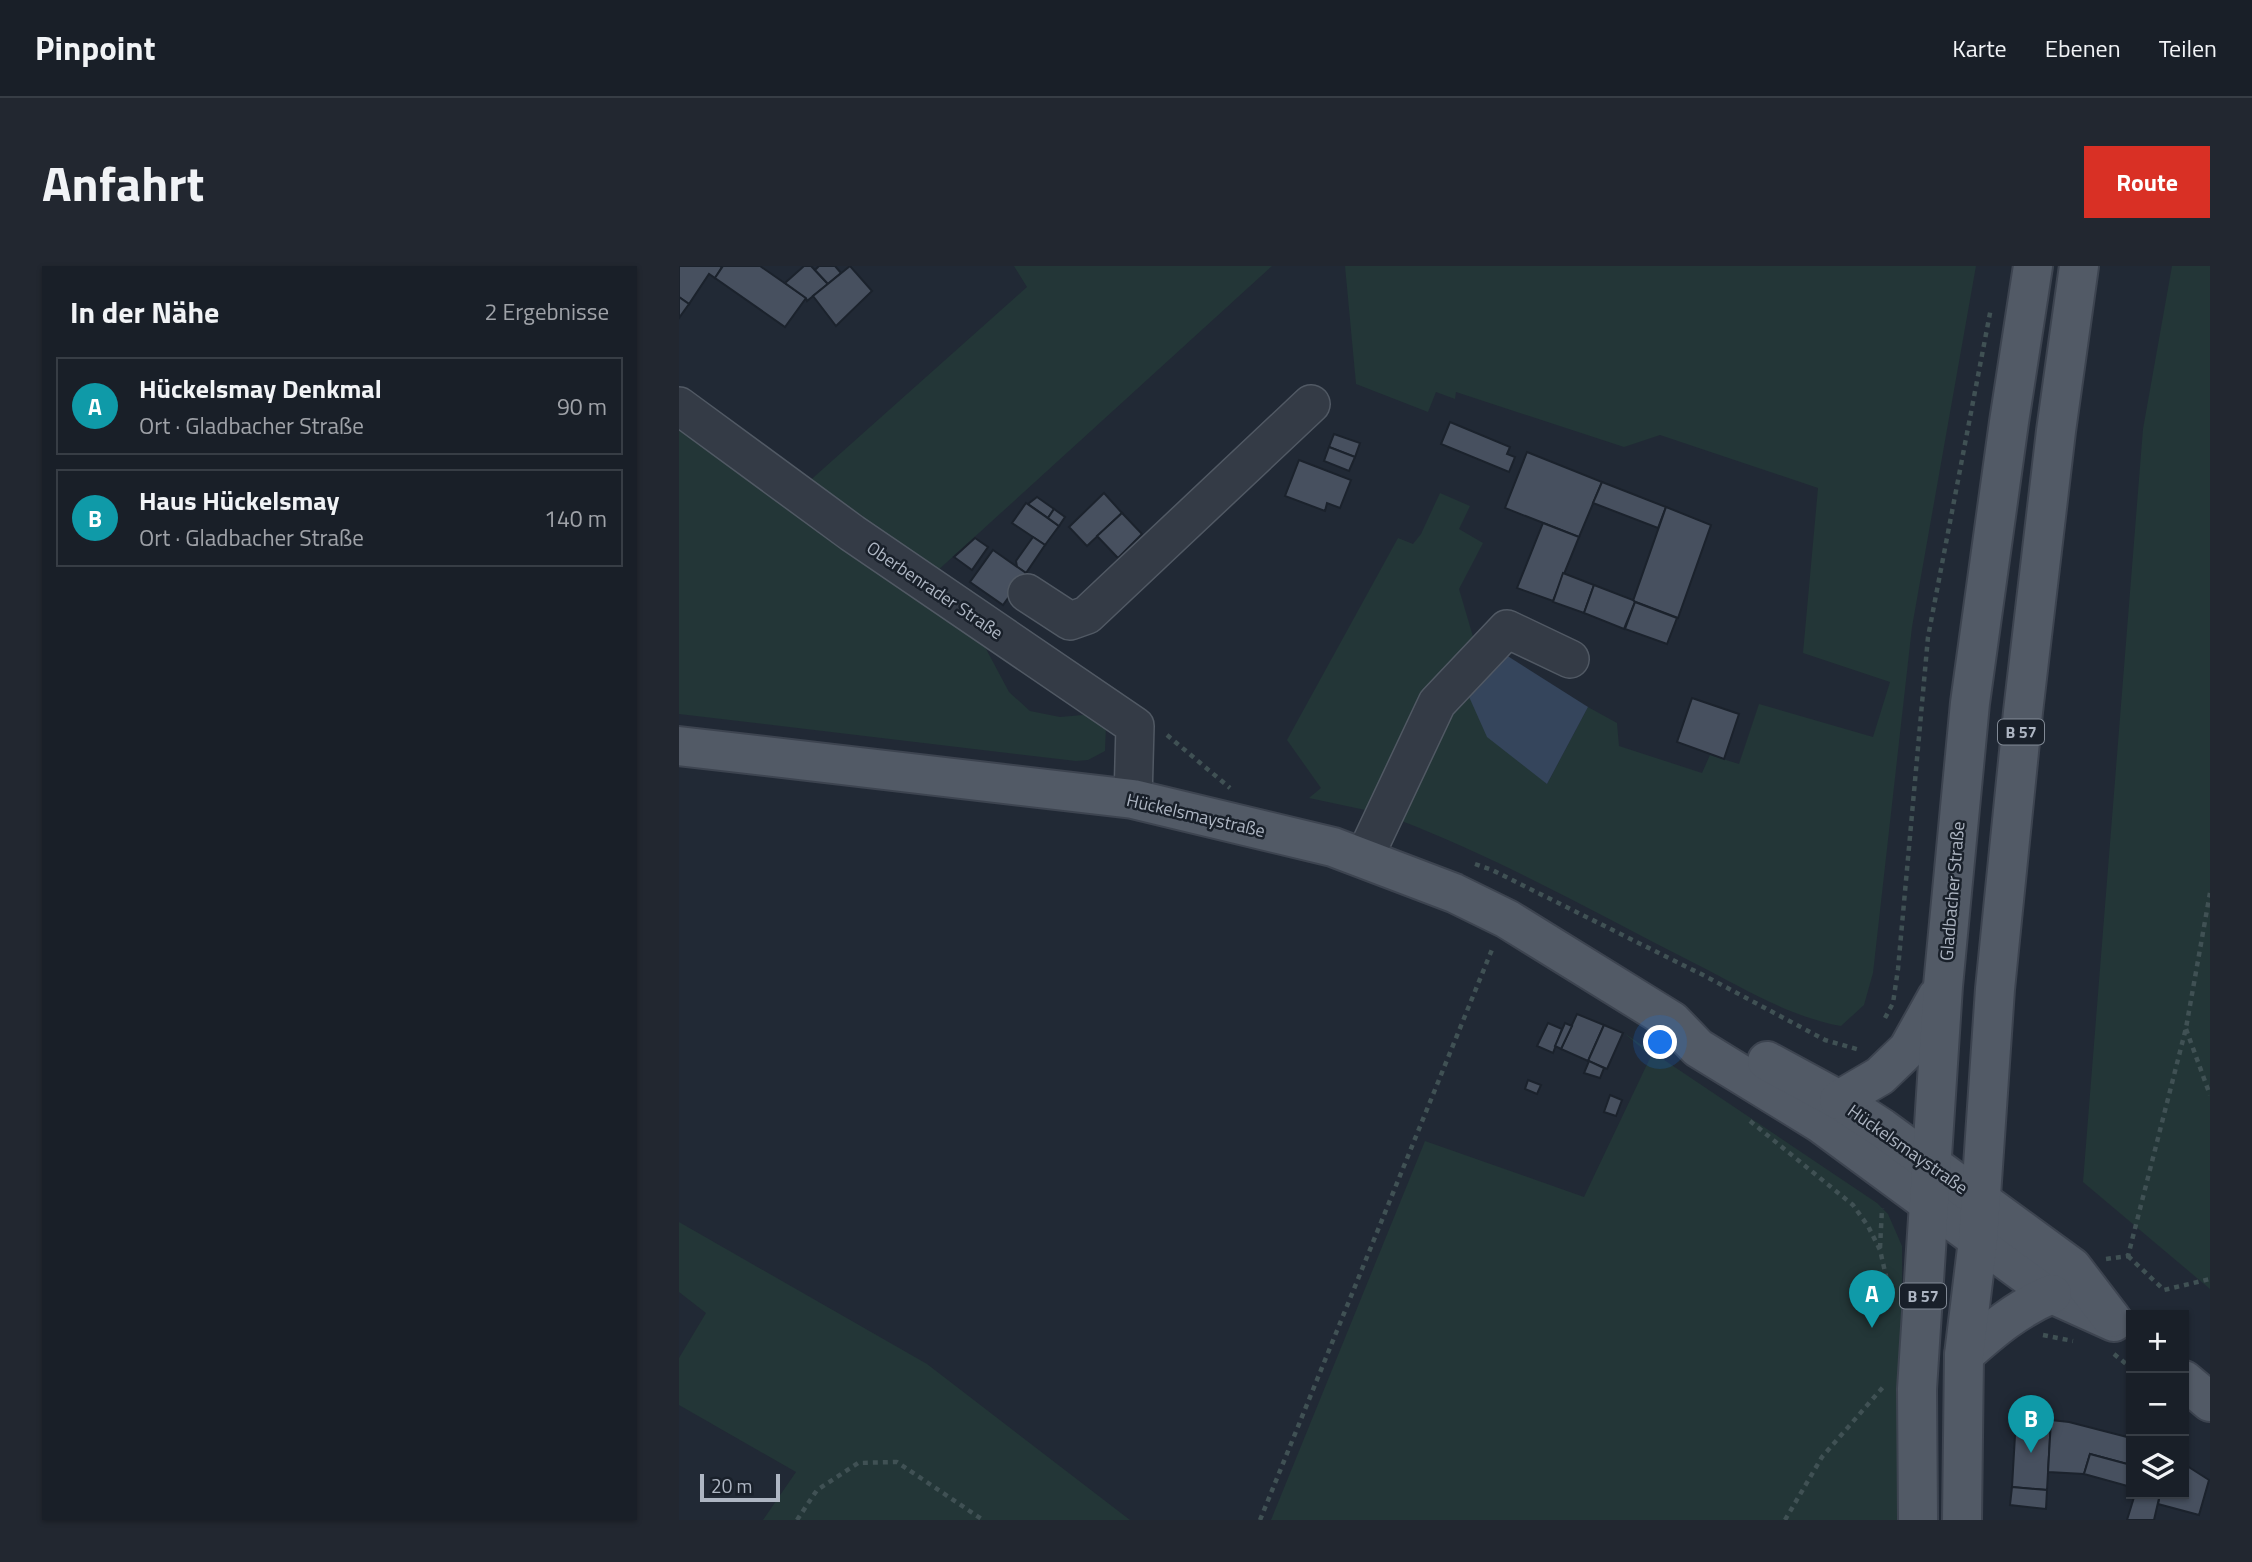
<!DOCTYPE html>
<html lang="de">
<meta charset="utf-8">
<style>
:root{--surface:#191f28;--page:#222730;--text:#f1f3f6;--muted:#9fa2a8;--line:#373d45;--accent:#d93025}
body{margin:0;font-family:"Titillium Web",sans-serif;background:var(--page);color:var(--text)}
.controls{position:absolute;right:21px;bottom:21px;display:grid;overflow:hidden;border-radius:0px;box-shadow:0 2px 5px #0004}
.controls button{width:63px;height:63px;display:grid;place-items:center;padding:0;border:0;border-bottom:2px solid var(--line);background:var(--surface);color:var(--text);font:35px sans-serif}
.scale{position:absolute;left:21px;bottom:18px;width:80px;box-sizing:border-box;padding-left:7px;border:4px solid #aeb6c3;border-top:0;font-size:19px;line-height:24px;white-space:nowrap;color:#aeb6c3;-webkit-text-stroke:5px #19202a;paint-order:stroke}
.you{position:absolute;left:982px;top:777px;width:24px;height:24px;margin:-18px;border:5px solid #fff;border-radius:50%;background:#1a73e8;box-shadow:0 0 0 10px #1a73e833}
.badge{display:grid;place-items:center;width:46px;height:46px;border-radius:50%;background:var(--accent);color:#fff;font-size:23px;font-weight:700}
.pin{position:absolute;translate:-50% -58px;filter:drop-shadow(0 2px 4px #0008)}
.pin::after{content:'';position:absolute;top:37px;width:24px;height:21px;background:inherit;clip-path:polygon(0 0,100% 0,50% 100%)}
.list{margin:0;padding:0;list-style:none}
h2{display:flex;justify-content:space-between;align-items:center;height:91px;margin:0;padding:0 28px;font-size:30px}
h2 small{font-size:23px;font-weight:400;color:var(--muted)}
.list li{display:grid;grid-template-columns:46px 1fr auto;gap:21px;align-items:center;box-sizing:border-box;height:98px;margin:0 14px 14px;padding:0 14px;border:2px solid var(--line);border-radius:0px}
.list b{display:block;font-size:26px;white-space:nowrap}
.list p{margin:0;font-size:23px;white-space:nowrap;color:var(--muted)}
.list em{font-size:23px;font-style:normal;color:var(--muted)}
.icon{flex:none;width:38px;height:38px;fill:none;stroke:currentColor;stroke-width:2;stroke-linecap:round;stroke-linejoin:round}
.map{position:relative;flex:none;width:1531px;height:1254px;overflow:hidden;border-radius:0px}
header{display:flex;align-items:center;gap:42px;box-sizing:border-box;height:98px;padding:0 35px;background:var(--surface);border-bottom:2px solid var(--line)}
header strong{font-size:33px}
nav{display:flex;gap:38px;margin-inline-start:auto;font-size:24px}
.intro{display:flex;align-items:center;justify-content:space-between;box-sizing:border-box;height:168px;padding:0 42px}
h1{margin:0;font-size:49px}
.button{padding:18px 32px;border-radius:0px;background:var(--accent);color:#fff;font-size:24px;font-weight:700}
main{display:flex;gap:42px;padding:0 42px}
aside{flex:1;background:var(--surface);border-radius:0px;box-shadow:0 2px 5px #0004}
.map>svg:first-child{display:block}
.green{fill:#233637}
.water{fill:#35455c}
.building{fill:#47505f;stroke:#1b222c;stroke-width:2}
.lines{fill:none;stroke-linecap:round;stroke-linejoin:round}
.minor-casing{stroke:#515964;stroke-width:40}
.major-casing{stroke:#3d4450;stroke-width:42}
.path{stroke:#405154;stroke-width:4.5;stroke-dasharray:5 5;stroke-linecap:butt}
.minor{stroke:#343b46;stroke-width:37}
.major{stroke:#525a66;stroke-width:38}
.labels{text-anchor:middle;dominant-baseline:central;stroke-width:5;stroke-linejoin:round;paint-order:stroke}
.shield{fill:#19202a;stroke:#818995;stroke-width:2}
.shield-label{font-size:16px;font-weight:bold;fill:#aeb6c3}
.street-label{font-size:18px;fill:#aeb6c3;stroke:#19202a}
</style>
<header>
<strong>Pinpoint</strong>
<nav><a>Karte</a><a>Ebenen</a><a>Teilen</a></nav>
</header>
<div class="intro"><h1>Anfahrt</h1><a class="button">Route</a></div>
<main>
<aside>
<h2>In der Nähe<small>2 Ergebnisse</small></h2>
<ul class="list">
<li><span class="badge" style="background:#0f9aa8">A</span><div><b>Hückelsmay Denkmal</b><p>Ort · Gladbacher Straße</p></div><em>90 m</em></li>
<li><span class="badge" style="background:#0f9aa8">B</span><div><b>Haus Hückelsmay</b><p>Ort · Gladbacher Straße</p></div><em>140 m</em></li>
</ul>
</aside>
<div class="map">
<svg width="1531" height="1254" viewBox="0 0 1531 1254">
<rect width="100%" height="100%" fill="#212935"/>
<g class="green">
<polygon points="335,0 593,0 256,307 126,219 348,21"/>
<path d="M666,0H1297L1233,361L1194,707L1185,739L1162,760C1110,751 1061,720 1015,697C918,648 822,593 720,554L766,454L787,424L868,518L909,441L938,457L940,480L1023,507L1031,489L1060,498L1080,438L1194,471L1211,416L1124,387L1139,222L981,169L945,181L777,126L776,133L757,126L749,146L677,118Z"/>
<polygon points="1493,0 1531,0 1531,1023 1404,916 1464,163"/>
<polygon points="0,156 298,366 330,426 351,445 381,451 415,448 427,459 426,485 409,494 397,495 0,448"/>
<polygon points="761,227 791,240 780,263 804,277 780,323 795,374 691,545 630,532 642,522 608,474 719,272 734,278 742,268"/>
<polygon points="945,767 1198,937 1209,948 1223,980 1224,1254 592,1254 746,875 905,931 972,790"/>
<polygon points="0,956 248,1098 451,1254 84,1254 117,1206 0,1139 0,1092 27,1047 0,1026"/>
</g>
<polygon class="water" points="827,389 909,441 868,518 808,471 787,424"/>
<g class="building">
<polygon points="0,0 41,0 43,1 36,12 30,8 10,38 0,31"/>
<polygon points="44,0 81,0 127,32 106,61 36,12"/>
<polygon points="125,0 132,0 149,18 128,35 127,32 106,17"/>
<polygon points="140,0 156,0 162,7 149,18 136,4"/>
<polygon points="171,0 193,25 157,60 134,30"/>
<polygon points="0,31 10,38 0,52"/>
<polygon points="771,156 831,181 828,188 836,191 830,206 762,178"/>
<polygon points="655,168 681,177 676,191 650,181"/>
<polygon points="650,181 676,191 670,205 645,195"/>
<polygon points="848,186 923,216 900,271 826,242"/>
<polygon points="620,194 672,214 661,242 648,237 646,245 606,230"/>
<polygon points="923,216 987,241 979,262 914,237"/>
<polygon points="425,227 443,247 408,280 390,261"/>
<polygon points="358,231 375,243 369,252 349,238"/>
<polygon points="347,237 380,260 366,279 333,257"/>
<polygon points="987,241 1032,259 999,352 954,335"/>
<polygon points="375,243 386,251 380,260 369,252"/>
<polygon points="443,247 463,268 439,292 418,270"/>
<polygon points="864,257 900,271 874,335 838,322"/>
<polygon points="354,271 366,279 347,307 338,301 337,295"/>
<polygon points="296,272 309,281 293,304 275,291"/>
<polygon points="314,284 347,307 324,339 291,316"/>
<polygon points="884,307 915,319 905,347 874,336"/>
<polygon points="915,319 954,334 956,336 945,363 905,347"/>
<polygon points="956,336 998,352 988,378 946,363"/>
<polygon points="1013,432 1060,448 1045,493 998,476"/>
<polygon points="898,748 925,759 909,795 882,783"/>
<polygon points="869,757 883,763 874,787 858,780"/>
<polygon points="886,757 893,760 882,783 876,780"/>
<polygon points="925,759 944,767 928,803 909,795"/>
<polygon points="910,795 925,802 921,812 905,807"/>
<polygon points="849,814 862,819 858,828 846,823"/>
<polygon points="931,829 943,834 937,850 925,846"/>
<polygon points="1337,1152 1372,1154 1368,1224 1333,1221"/>
<polygon points="1372,1154 1390,1156 1452,1172 1452,1199 1411,1188 1405,1208 1369,1206"/>
<polygon points="1411,1188 1452,1199 1452,1221 1405,1208"/>
<polygon points="1505,1198 1530,1214 1520,1249 1479,1238 1481,1228 1505,1228"/>
<polygon points="1333,1221 1368,1224 1367,1243 1331,1239"/>
<polygon points="1456,1228 1481,1228 1475,1254 1448,1254"/>
</g>
<g class="lines">
<defs>
<g id="minor">
<polyline points="0,140 173,267 456,460 454,533"/>
<polyline points="348,327 391,355 408,349 632,138"/>
<polyline points="685,592 758,437 828,363 891,393"/>
</g>
<g id="major">
<polyline points="0,480 454,533 654,581 775,627 828,653 993,755 1019,782 1141,857 1373,1028 1435,1056"/>
<polyline points="1088,795 1160,834 1203,862 1393,1001 1432,1052"/>
<polyline points="1160,834 1201,810 1229,783 1258,731"/>
<path d="M1285,1089C1313,1064 1339,1042 1373,1028"/>
<polyline points="1505,1114 1531,1136"/>
<polyline points="1239,1254 1238,1123 1264,720 1291,437 1330,156 1354,0"/>
<polyline points="1283,1254 1285,1089 1299,974 1316,723 1344,446 1377,165 1400,0"/>
</g>
</defs>
<use href="#minor" class="minor-casing"/>
<use href="#major" class="major-casing"/>
<g class="path">
<polyline points="488,469 551,522"/>
<polyline points="796,598 813,604 1026,710 1146,774 1181,784"/>
<polyline points="1206,752 1214,737 1219,703 1249,371 1312,42"/>
<polyline points="1507,763 1531,829"/>
<polyline points="1071,855 1174,939 1189,960 1201,984 1210,1023"/>
<polyline points="1201,982 1203,942"/>
<polyline points="1449,990 1485,1024 1531,1013"/>
<polyline points="1427,993 1449,990 1507,762 1531,627"/>
<polyline points="1364,1069 1394,1075"/>
<polyline points="1435,1088 1452,1102"/>
<polyline points="118,1254 138,1224 179,1197 218,1196 304,1254"/>
<polyline points="581,1254 814,681"/>
<polyline points="1106,1254 1143,1191 1205,1120"/>
</g>
<use href="#minor" class="minor"/>
<use href="#major" class="major"/>
</g>
<g class="labels">
<g class="shield">
<rect x="1319" y="453.5" width="46" height="25" rx="5"/>
<rect x="1221" y="1017.5" width="46" height="25" rx="5"/>
</g>
<g class="shield-label">
<text x="1342" y="466">B 57</text>
<text x="1244" y="1030">B 57</text>
</g>
<g class="street-label">
<text transform="translate(256 324) rotate(34)">Oberbenrader Straße</text>
<text transform="translate(517 549) rotate(13)">Hückelsmaystraße</text>
<text transform="translate(1273 625) rotate(-85)">Gladbacher Straße</text>
<text transform="translate(1229 883) rotate(35)">Hückelsmaystraße</text>
</g>
</g>
</svg>
<div class="controls">
<button>+</button>
<button>−</button>
<button><svg class="icon" aria-label="layers" viewBox="0 0 24 24"><path d="M12 4l9 5-9 5-9-5zM3 14l9 5 9-5"/></svg></button>
</div>
<div class="scale">20 m</div>
<div class="you"></div>
<div class="pin badge" style="left:1193px;top:1062px;background:#0f9aa8">A</div>
<div class="pin badge" style="left:1352px;top:1187px;background:#0f9aa8">B</div>
</div>
</main>
